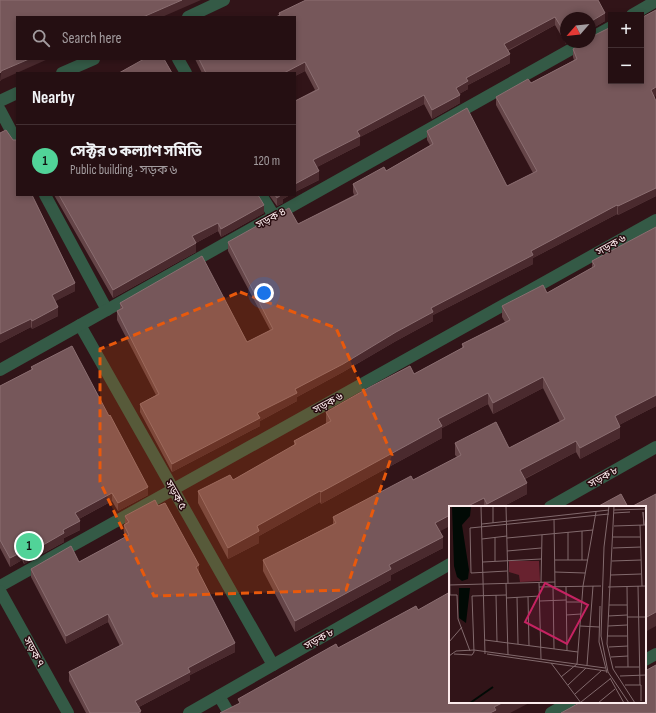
<!DOCTYPE html>
<meta charset="utf-8">
<style>
:root{--surface:#250f12;--page:#311d20;--text:#f1f3f6;--muted:#a39c9f;--line:#422f32;--accent:#51d398}
body{margin:0;font-family:"Sofia Sans Condensed","Noto Sans Bengali",sans-serif;background:var(--page);color:var(--text)}
.controls{position:absolute;right:12px;top:12px;display:grid;overflow:hidden;border-radius:0px;box-shadow:0 2px 6px #0003}
.controls button{width:36px;height:36px;display:grid;place-items:center;padding:0;border:0;border-bottom:1px solid var(--line);background:var(--surface);color:var(--text);font:20px sans-serif}
.compass{position:absolute;left:560px;top:12px;width:36px;height:36px;border-radius:50%;background:var(--surface);box-shadow:0 2px 6px #0003;rotate:242deg}
.you{position:absolute;left:264px;top:293px;width:14px;height:14px;margin:-10px;border:3px solid #fff;border-radius:50%;background:#1a73e8;box-shadow:0 0 0 6px #1a73e833}
.badge{display:grid;place-items:center;width:26px;height:26px;border-radius:50%;background:var(--accent);color:#111;font-size:13px;font-weight:700}
.pin{position:absolute;translate:-50% -50%;border:2px solid #fff;box-shadow:0 1px 4px #0006}
.list{margin:0;padding:0;list-style:none}
h2{display:flex;justify-content:space-between;align-items:center;height:52px;margin:0;padding:0 16px;font-size:17px}
h2 small{font-size:13px;font-weight:400;color:var(--muted)}
.list li{display:grid;grid-template-columns:26px 1fr auto;gap:12px;align-items:center;box-sizing:border-box;height:72px;padding:0 16px;border-top:1px solid var(--line)}
.list b{display:block;font-size:15px;white-space:nowrap}
.list p{margin:0;font-size:13px;white-space:nowrap;color:var(--muted)}
.list em{font-size:13px;font-style:normal;color:var(--muted)}
.icon{flex:none;width:22px;height:22px;fill:none;stroke:currentColor;stroke-width:2;stroke-linecap:round;stroke-linejoin:round}
.map{position:relative;flex:none;width:656px;height:713px;overflow:hidden}
.search{position:absolute;background:var(--surface);box-shadow:0 2px 6px #0003;left:16px;top:16px;width:280px;height:44px;display:flex;align-items:center;gap:10px;box-sizing:border-box;padding:0 14px;border-radius:0px;color:var(--muted);font-size:15px}
.panel{position:absolute;background:var(--surface);box-shadow:0 2px 6px #0003;left:16px;top:72px;width:280px;height:124px;border-radius:0px}
.map>svg:first-child{display:block}
.lines{fill:none;stroke-linecap:round;stroke-linejoin:round}
.minor{stroke:#345a46;stroke-width:12}
.wall{fill:#654548}
.shaded-wall{fill:#4a2a2e}
.building{fill:#76575a;stroke:#8b6e71}
.marked{fill:#e8590c;fill-opacity:0.2;stroke:#e8590c;stroke-width:3;stroke-dasharray:8 5;stroke-linejoin:round}
.labels{text-anchor:middle;dominant-baseline:central;stroke-width:3;stroke-linejoin:round;paint-order:stroke}
.street-label{font-size:11px;fill:#fcebec;stroke:#270b0f}
.inset-river{fill:none;stroke:#010a05;stroke-width:2}
.inset-road{fill:none;stroke:#826a6d;stroke-width:1}
.view{fill:#c52362;fill-opacity:0.15;stroke:#c52362;stroke-width:2}
.inset-edge{fill:none;stroke:#fcebec;stroke-width:2}
</style>
<div class="map">
<svg width="656" height="713" viewBox="0 0 656 713">
<rect width="100%" height="100%" fill="#311418"/>
<g class="lines">
<g class="minor">
<polyline points="632,15 656,1"/>
<polyline points="188,17 224,0"/>
<polyline points="591,38 611,27"/>
<polyline points="178,59 186,73"/>
<polyline points="62,73 94,59"/>
<polyline points="0,101 17,93"/>
<polyline points="0,110 17,142"/>
<polyline points="45,195 107,310"/>
<polyline points="261,195 274,216"/>
<polyline points="80,325 273,665"/>
<polyline points="0,370 584,42"/>
<polyline points="550,507 656,447"/>
<polyline points="0,586 656,220"/>
<polyline points="0,591 68,713"/>
<polyline points="645,660 656,654"/>
<polyline points="219,696 229,713"/>
<polyline points="189,713 450,564"/>
<polyline points="551,713 570,702"/>
</g>
</g>
<g class="wall">
<polygon points="599,1 605,21 566,44 555,25 508,51 510,63 468,85 468,89 459,94 460,103 432,119 424,104 360,137 360,145 317,167 319,180 295,192 295,101 315,90 305,71 295,76 295,73 202,73 195,59 295,59 279,15 279,13"/>
<polygon points="573,49 611,81 654,97 656,101 656,196 618,215 617,214 533,258 533,264 433,315 433,321 396,341 343,372 297,397 297,401 260,421 260,426 172,472 140,412 140,404 156,395 117,320 117,311 120,309 120,303 247,342 270,330 228,251 228,242 298,224 354,195 353,192 353,184 386,171 430,145 427,140 427,131 507,186 533,173 496,105 496,97 531,83 574,60 573,57"/>
<polygon points="6,130 13,140 17,140 17,195 32,195 75,283 75,291 55,301 58,307 58,316 32,329 31,327 0,343 0,133"/>
<polygon points="54,195 258,195 264,213 221,237 218,231 196,243 196,252 113,298"/>
<polygon points="269,195 290,195 283,199 283,203 277,206"/>
<polygon points="656,227 656,406 619,425 620,438 580,459 576,452 525,479 527,494 502,507 450,507 440,532 443,548 391,575 391,580 295,632 263,571 263,560 333,524 333,517 413,480 457,457 455,455 455,443 509,448 560,422 543,388 493,414 488,404 442,428 442,438 321,504 320,502 259,536 259,543 228,559 198,503 198,491 233,480 294,446 294,441 326,424 326,412 414,374 462,348 462,344 505,322 502,317 502,306 547,293 592,268 592,261"/>
<polygon points="31,367 148,495 118,511 112,501 79,519 80,530 64,538 64,542 24,564 22,560 10,567 0,548 0,386 31,370"/>
<polygon points="158,506 199,573 235,652 190,675 190,680 139,707 141,713 86,713 69,681 69,672 120,646 108,622 66,644 31,577 31,569 79,562 125,537 124,533 124,525 125,524 125,516"/>
</g>
<g class="shaded-wall">
<polygon points="182,0 201,0 162,17 143,17"/>
<polygon points="605,13 605,21 590,30 590,22"/>
<polygon points="555,17 555,25 504,52 504,44"/>
<polygon points="566,35 566,42 569,42 566,44"/>
<polygon points="510,54 510,63 468,85 468,89 456,96 456,88 466,78"/>
<polygon points="29,59 48,59 1,80 1,81 0,81 1,71"/>
<polygon points="305,62 305,71 295,76 295,73 284,73"/>
<polygon points="656,87 656,96 651,99 651,90"/>
<polygon points="424,95 424,104 360,137 360,145 313,169 313,160 357,131"/>
<polygon points="460,95 460,103 432,119 432,110"/>
<polygon points="319,171 319,180 295,192 295,184"/>
<polygon points="656,188 656,196 618,215 618,206"/>
<polygon points="281,195 290,195 283,199 283,203 277,206 277,198"/>
<polygon points="264,205 264,213 221,237 221,229"/>
<polygon points="617,205 617,214 533,258 533,264 433,315 433,321 396,341 343,372 297,397 297,401 260,421 260,426 172,472 172,464 431,308 531,251"/>
<polygon points="218,223 218,231 192,245 192,236"/>
<polygon points="196,243 196,252 113,298 113,290"/>
<polygon points="75,283 75,291 52,303 52,295"/>
<polygon points="58,307 58,316 32,329 32,321"/>
<polygon points="31,319 31,327 0,343 0,334"/>
<polygon points="543,377 543,388 493,414 493,403"/>
<polygon points="488,393 488,404 442,428 442,438 321,504 321,492 438,419"/>
<polygon points="656,395 656,406 615,427 615,416"/>
<polygon points="620,427 620,438 580,459 580,448"/>
<polygon points="576,441 576,452 520,481 520,470"/>
<polygon points="527,483 527,494 502,507 487,507 487,504"/>
<polygon points="148,487 148,495 118,511 118,503"/>
<polygon points="320,491 320,502 259,536 259,543 228,559 228,548 257,526"/>
<polygon points="112,493 112,501 75,521 75,513"/>
<polygon points="484,498 484,507 466,507"/>
<polygon points="450,515 450,526 435,534 435,523"/>
<polygon points="80,521 80,530 64,538 64,542 24,564 24,556 63,530"/>
<polygon points="443,537 443,548 391,575 391,580 295,632 295,621 389,565"/>
<polygon points="22,552 22,560 10,567 10,558"/>
<polygon points="199,565 199,573 196,575 196,567"/>
<polygon points="656,612 656,626 645,632 645,618"/>
<polygon points="108,614 108,622 66,644 66,636"/>
<polygon points="235,643 235,652 190,675 190,680 135,709 135,701 188,668"/>
<polygon points="504,702 531,702 510,713 490,713 494,707"/>
</g>
<g class="building">
<polygon points="0,0 182,0 143,17 17,17 17,59 29,59 1,71 1,72 0,73"/>
<polygon points="306,0 598,0 605,13 590,22 590,18 566,18 566,35 555,17 504,44 510,54 466,78 468,81 456,88 460,95 432,110 424,95 357,131 360,136 313,160 319,171 295,184 295,101 319,89 305,62 284,73 206,73 199,59 295,59 295,17 276,17 280,15 279,13"/>
<polygon points="656,10 656,87 651,90 656,101 656,188 618,206 617,205 531,251 533,255 431,308 433,312 396,332 343,364 295,389 297,393 257,413 260,418 172,464 140,404 159,394 117,311 123,308 120,303 202,256 247,342 273,329 228,242 289,208 298,224 358,194 353,184 384,167 386,171 433,144 427,131 467,108 507,186 537,171 496,97 528,79 531,83 577,59 573,49 584,42 590,42 590,38 591,37 611,27 611,81 641,81 641,18"/>
<polygon points="144,59 164,59 172,73 119,73"/>
<polygon points="6,130 13,140 17,140 17,195 32,195 75,283 52,295 58,307 32,321 31,319 0,334 0,133"/>
<polygon points="59,195 258,195 264,205 221,229 218,223 192,236 196,243 113,290"/>
<polygon points="275,195 281,195 277,198"/>
<polygon points="656,227 656,395 615,416 620,427 580,448 576,441 520,470 527,483 487,504 484,498 466,507 450,507 450,515 435,523 443,537 389,565 391,569 295,621 263,560 336,523 333,517 411,476 413,480 461,455 455,443 496,422 509,448 565,419 543,377 493,403 488,393 438,419 442,426 321,492 320,491 257,526 259,531 228,548 198,491 230,475 233,480 296,444 294,441 331,421 326,412 370,387 410,366 414,374 464,347 462,344 510,320 502,306 543,285 547,293 595,266 592,261"/>
<polygon points="72,346 109,416 110,415 148,487 118,503 112,493 75,513 80,521 63,530 64,533 24,556 22,552 10,558 0,540 0,386 33,369 31,367"/>
<polygon points="621,494 628,507 597,507"/>
<polygon points="656,494 656,612 645,618 645,507 631,507"/>
<polygon points="155,500 158,506 165,503 199,565 196,567 235,643 188,668 190,672 135,701 141,711 138,713 90,713 69,672 123,644 108,614 66,636 31,569 71,546 79,562 129,535 124,525 129,522 125,516"/>
<polygon points="450,592 450,702 504,702 494,707 496,710 490,713 220,713 240,703 238,699 336,644 338,648 416,606 418,610"/>
<polygon points="656,665 656,713 561,713 581,702 645,702 645,671"/>
</g>
<path class="marked" d="M240,292L336,328L392,455L346,590L154,596L100,482V349Z"/>
<g class="labels">
<g class="street-label">
<text transform="translate(271 218) rotate(-29)">সড়ক ৪</text>
<text transform="translate(611 245) rotate(-29)">সড়ক ৬</text>
<text transform="translate(328 403) rotate(-29)">সড়ক ৬</text>
<text transform="translate(603 477) rotate(-30)">সড়ক ৮</text>
<text transform="translate(176 495) rotate(60)">সড়ক ৫</text>
<text transform="translate(319 639) rotate(-30)">সড়ক ৮</text>
<text transform="translate(34 652) rotate(61)">সড়ক ৭</text>
</g>
</g>
<g transform="translate(449 506)">
<rect width="197" height="197" fill="#311418"/>
<path d="M60,55H90L91,75L71,76L70,69L60,66Z" fill="#68222f"/>
<path d="M22,0L21,10L13,19L20,64L19,73L13,75L8,71L5,60L3,0ZM10,82H21L17,117L10,112Z" fill="#010a05"/>
<path class="inset-river" d="M21,197L44,181"/>
<path class="inset-road" d="M32,0L36,148M44,0V17M57,0L59,77M160,0L155,41L152,130L159,166L180,197M165,0L158,138L164,163L186,197M165,4L197,3M165,7L181,6M105,13L106,81M33,18L160,4M191,19L193,80M165,20L195,19L194,6L195,19H197M0,21L1,89M119,26V54M46,31V55M164,31H191M58,32L144,24M33,33L58,30M164,42L192,41M58,45L92,42M106,54H139M133,54V25M163,55L192,54M34,56L92,53M58,65L22,67L21,22L160,8M106,66L136,67M162,69L192,68M90,76L92,153M92,76L93,29M57,77L59,149M0,79L106,76M189,80L191,179M90,81L152,80M104,81L105,143M117,81L118,144M159,81L197,80M178,81L179,161M0,89H8L9,113L21,145M47,89L48,136M68,91L69,138M79,91L80,140M57,92L91,90M91,95L117,94M117,96H133M160,99H178M151,100L150,136L158,167M117,109L132,108M159,110L178,109M178,111H197M131,120L150,121M159,120L178,119M158,130H178M36,134L129,146M0,136L13,121M160,141L179,140M25,146L23,90L57,89M5,148L23,149L25,146M38,148L157,165M0,150L7,145L25,144L156,162M162,151L179,150M102,157L132,197M138,159L144,80M166,161H190M171,170L197,169M112,171L128,158L134,80L147,6M161,172L175,197M119,179L137,162M176,179H192V195M126,188L152,165M132,196L161,173M149,197L166,183"/>
<path class="view" d="M96,77L139,99L118,138L76,116Z"/>
<rect width="197" height="197" class="inset-edge"/>
</g>
</svg>
<div class="controls">
<button>+</button>
<button>−</button>
</div>
<svg class="compass" viewBox="-18 -18 36 36"><path d="M0-13l5 13h-10z" fill="#e53935"/><path d="M0 13l5-13h-10z" fill="#a39c9f"/></svg>
<div class="you"></div>
<div class="pin badge" style="left:29px;top:546px">1</div>
<div class="search"><svg class="icon" aria-label="search" viewBox="0 0 24 24"><circle cx="10" cy="10" r="6"/><path d="M15 15l6 6"/></svg>Search here</div>
<section class="panel">
<h2>Nearby<small></small></h2>
<ul class="list">
<li><span class="badge">1</span><div><b>সেক্টর ৩ কল্যাণ সমিতি</b><p>Public building · সড়ক ৬</p></div><em>120 m</em></li>
</ul>
</section>
</div>
